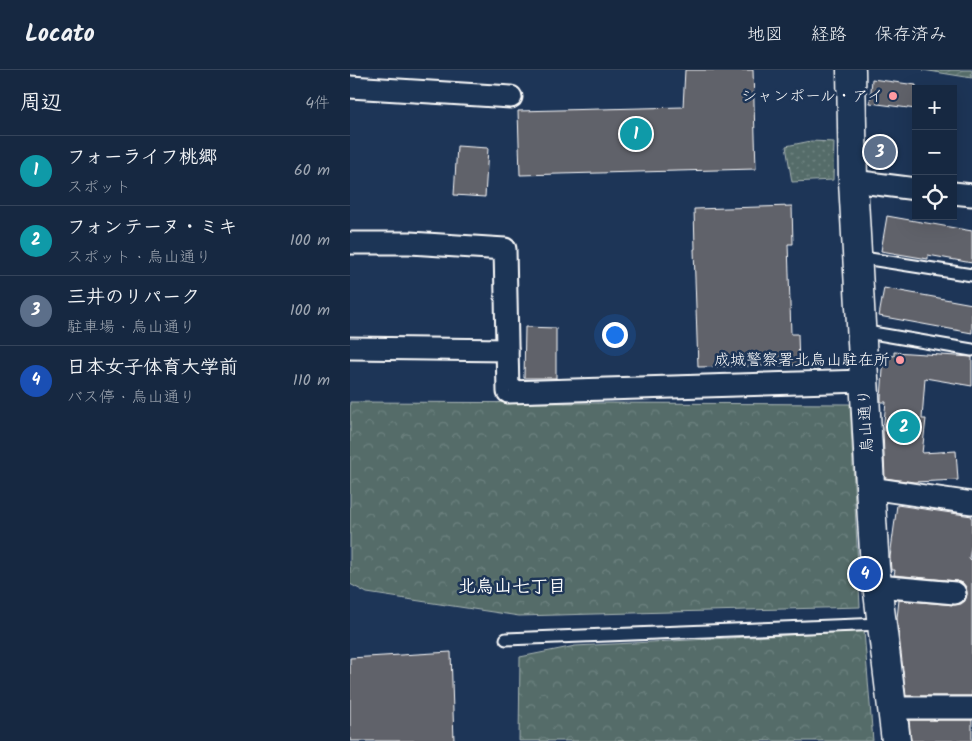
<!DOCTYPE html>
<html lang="ja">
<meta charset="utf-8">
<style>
:root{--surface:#162841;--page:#23344c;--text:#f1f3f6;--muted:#9ea6b1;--line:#35445a;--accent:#d6ab8b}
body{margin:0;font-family:Kalam,"Klee One",sans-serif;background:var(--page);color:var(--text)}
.controls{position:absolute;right:15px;top:15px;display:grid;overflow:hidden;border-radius:0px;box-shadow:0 5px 20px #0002}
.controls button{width:45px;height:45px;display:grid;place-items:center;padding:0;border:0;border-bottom:1px solid var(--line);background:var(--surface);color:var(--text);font:25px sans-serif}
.you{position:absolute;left:264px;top:264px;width:18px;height:18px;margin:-12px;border:4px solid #fff;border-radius:50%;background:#1a73e8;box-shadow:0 0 0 8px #1a73e833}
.badge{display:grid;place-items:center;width:32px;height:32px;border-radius:50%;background:var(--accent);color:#fff;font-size:16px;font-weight:700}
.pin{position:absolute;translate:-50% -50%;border:2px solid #fff;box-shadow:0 1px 5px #0006}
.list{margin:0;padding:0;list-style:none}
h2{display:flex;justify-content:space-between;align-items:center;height:65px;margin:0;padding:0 20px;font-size:21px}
h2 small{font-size:16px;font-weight:400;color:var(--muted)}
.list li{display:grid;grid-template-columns:32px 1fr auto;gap:15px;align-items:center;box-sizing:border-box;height:70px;padding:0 20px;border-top:1px solid var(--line)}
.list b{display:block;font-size:19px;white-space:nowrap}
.list p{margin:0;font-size:16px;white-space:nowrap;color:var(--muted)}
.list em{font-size:16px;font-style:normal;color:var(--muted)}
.icon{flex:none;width:28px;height:28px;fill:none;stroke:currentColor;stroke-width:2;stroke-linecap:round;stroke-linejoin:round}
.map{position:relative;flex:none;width:622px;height:671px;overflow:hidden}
header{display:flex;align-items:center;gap:30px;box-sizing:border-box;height:70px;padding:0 25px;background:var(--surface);border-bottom:1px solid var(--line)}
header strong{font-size:24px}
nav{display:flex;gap:28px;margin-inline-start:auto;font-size:18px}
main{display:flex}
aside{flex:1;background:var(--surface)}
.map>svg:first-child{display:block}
.grass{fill:url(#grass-dots);stroke:#aab6b4}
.forest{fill:url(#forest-crowns);stroke:#aab6b4}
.garden{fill:url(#garden-furrows);stroke:#aab6b4}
.building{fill:#61626b;stroke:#fff}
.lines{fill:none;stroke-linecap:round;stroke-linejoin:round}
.service-casing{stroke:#fff;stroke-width:15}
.minor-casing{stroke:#fff;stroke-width:25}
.tertiary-casing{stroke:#fff;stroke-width:31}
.service{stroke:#1d3557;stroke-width:11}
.minor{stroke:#1d3557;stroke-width:21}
.tertiary{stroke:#1d3557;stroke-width:28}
.poi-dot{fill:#ff9aa2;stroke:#1d3557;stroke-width:2}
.labels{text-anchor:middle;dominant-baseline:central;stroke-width:5;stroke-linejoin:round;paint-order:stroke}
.poi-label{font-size:16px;fill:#fff;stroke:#1d3557;text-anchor:end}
.street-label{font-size:16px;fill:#fff;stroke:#1d3557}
.neighbourhood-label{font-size:18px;font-weight:bold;fill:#fff;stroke:#1d3557}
</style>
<header>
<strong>Locato</strong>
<nav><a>地図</a><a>経路</a><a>保存済み</a></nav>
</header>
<main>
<aside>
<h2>周辺<small>4件</small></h2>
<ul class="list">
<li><span class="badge" style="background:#0f9aa8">1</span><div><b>フォーライフ桃郷</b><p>スポット</p></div><em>60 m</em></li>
<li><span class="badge" style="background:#0f9aa8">2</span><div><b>フォンテーヌ・ミキ</b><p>スポット · 烏山通り</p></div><em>100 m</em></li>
<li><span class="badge" style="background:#5c6f8a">3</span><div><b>三井のリパーク</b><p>駐車場 · 烏山通り</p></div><em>100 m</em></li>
<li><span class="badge" style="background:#1a4fb4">4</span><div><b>日本女子体育大学前</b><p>バス停 · 烏山通り</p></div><em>110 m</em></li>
</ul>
</aside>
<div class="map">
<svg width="622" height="671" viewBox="0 0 622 671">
<defs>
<pattern id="grass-dots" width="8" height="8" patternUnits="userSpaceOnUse" patternTransform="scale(1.25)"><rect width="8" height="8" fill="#546c69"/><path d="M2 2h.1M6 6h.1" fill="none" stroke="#6e8280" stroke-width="1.8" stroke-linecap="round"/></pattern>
<pattern id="forest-crowns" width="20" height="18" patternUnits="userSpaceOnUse" patternTransform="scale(1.25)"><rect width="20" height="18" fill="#546c69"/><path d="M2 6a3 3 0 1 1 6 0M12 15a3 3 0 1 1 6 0" fill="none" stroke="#6e8280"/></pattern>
<pattern id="garden-furrows" width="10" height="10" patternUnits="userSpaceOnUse" patternTransform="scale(1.25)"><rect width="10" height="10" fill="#546c69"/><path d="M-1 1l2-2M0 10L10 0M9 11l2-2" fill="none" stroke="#6e8280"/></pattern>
</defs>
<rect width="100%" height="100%" fill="#1d3557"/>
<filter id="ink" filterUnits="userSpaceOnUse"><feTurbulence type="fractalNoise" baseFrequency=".02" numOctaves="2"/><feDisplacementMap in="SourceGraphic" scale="10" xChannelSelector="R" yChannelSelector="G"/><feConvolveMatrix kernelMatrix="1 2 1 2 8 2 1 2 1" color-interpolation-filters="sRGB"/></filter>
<g filter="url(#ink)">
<polygon class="grass" points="461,71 484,72 483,110 442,112 436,76"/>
<g class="forest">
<polygon points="0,332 500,334 510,537 169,546 17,523 0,514"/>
<polygon points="514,561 523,671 169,671 170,587 225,576"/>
</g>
<polygon class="garden" points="573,0 622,0 622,8"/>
<g class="building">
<polygon points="335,0 403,0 406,99 170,105 168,41 333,37"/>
<polygon points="522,9 566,15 566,39 520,33"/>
<polygon points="107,76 138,78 135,127 104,125"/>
<polygon points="442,136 443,174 438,174 441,264 448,264 449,295 348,297 344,179 345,179 344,139"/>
<polygon points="537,146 622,161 622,193 578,185 578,189 531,181"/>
<polygon points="534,218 622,234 622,263 529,246"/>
<polygon points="175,257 206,258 206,308 174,308"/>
<polygon points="544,282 622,287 622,316 575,308 572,349 576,349 572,383 606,381 608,410 564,412 535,408 533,361 536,332 531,332 531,329 534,285 544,286"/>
<polygon points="547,435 622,446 622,473 619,489 622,490 622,626 556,626 547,548 549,530 604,535 611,534 615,531 617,524 616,517 613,513 607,511 544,505 545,500 541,500 540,487"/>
<polygon points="101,582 104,671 0,671 0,588"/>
<polygon points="559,650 622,650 622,671 561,671"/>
</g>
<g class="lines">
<defs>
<g id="service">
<polyline points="507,187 622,205"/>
<polyline points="511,261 622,280"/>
<polyline points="156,569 532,554"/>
</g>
<g id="minor">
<polyline points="0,17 161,27"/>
<polyline points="503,111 566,119"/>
<polyline points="603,123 622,125"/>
<polyline points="0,173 60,173 155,179 158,322 514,311"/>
<polyline points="0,278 157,280"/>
<polyline points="520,418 622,433"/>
<polyline points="528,516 605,523"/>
<polyline points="542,638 622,638"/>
</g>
<polyline id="tertiary" points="501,0 503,111 521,433 525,497 546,671"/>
</defs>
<use href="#service" class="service-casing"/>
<use href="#minor" class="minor-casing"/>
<use href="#tertiary" class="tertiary-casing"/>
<use href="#service" class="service"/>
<use href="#minor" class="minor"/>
<use href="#tertiary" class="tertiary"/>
</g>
</g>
<g class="poi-dot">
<circle cx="543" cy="26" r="5"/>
<circle cx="550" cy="290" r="5"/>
</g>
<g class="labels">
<g class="poi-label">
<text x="533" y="26">シャンポール・アイ</text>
<text x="540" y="290">成城警察署北烏山駐在所</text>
</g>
<g class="street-label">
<text transform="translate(516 351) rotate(-93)">烏山通り</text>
</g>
<g class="neighbourhood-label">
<text x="162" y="517">北烏山七丁目</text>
</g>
</g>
</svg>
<div class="controls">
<button>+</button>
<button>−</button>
<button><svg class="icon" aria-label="locate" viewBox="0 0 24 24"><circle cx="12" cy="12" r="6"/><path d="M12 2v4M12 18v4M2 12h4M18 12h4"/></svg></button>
</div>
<div class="you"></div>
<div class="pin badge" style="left:286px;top:64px;background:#0f9aa8">1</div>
<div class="pin badge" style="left:554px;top:357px;background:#0f9aa8">2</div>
<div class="pin badge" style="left:530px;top:82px;background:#5c6f8a">3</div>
<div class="pin badge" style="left:515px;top:504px;background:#1a4fb4">4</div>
</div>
</main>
